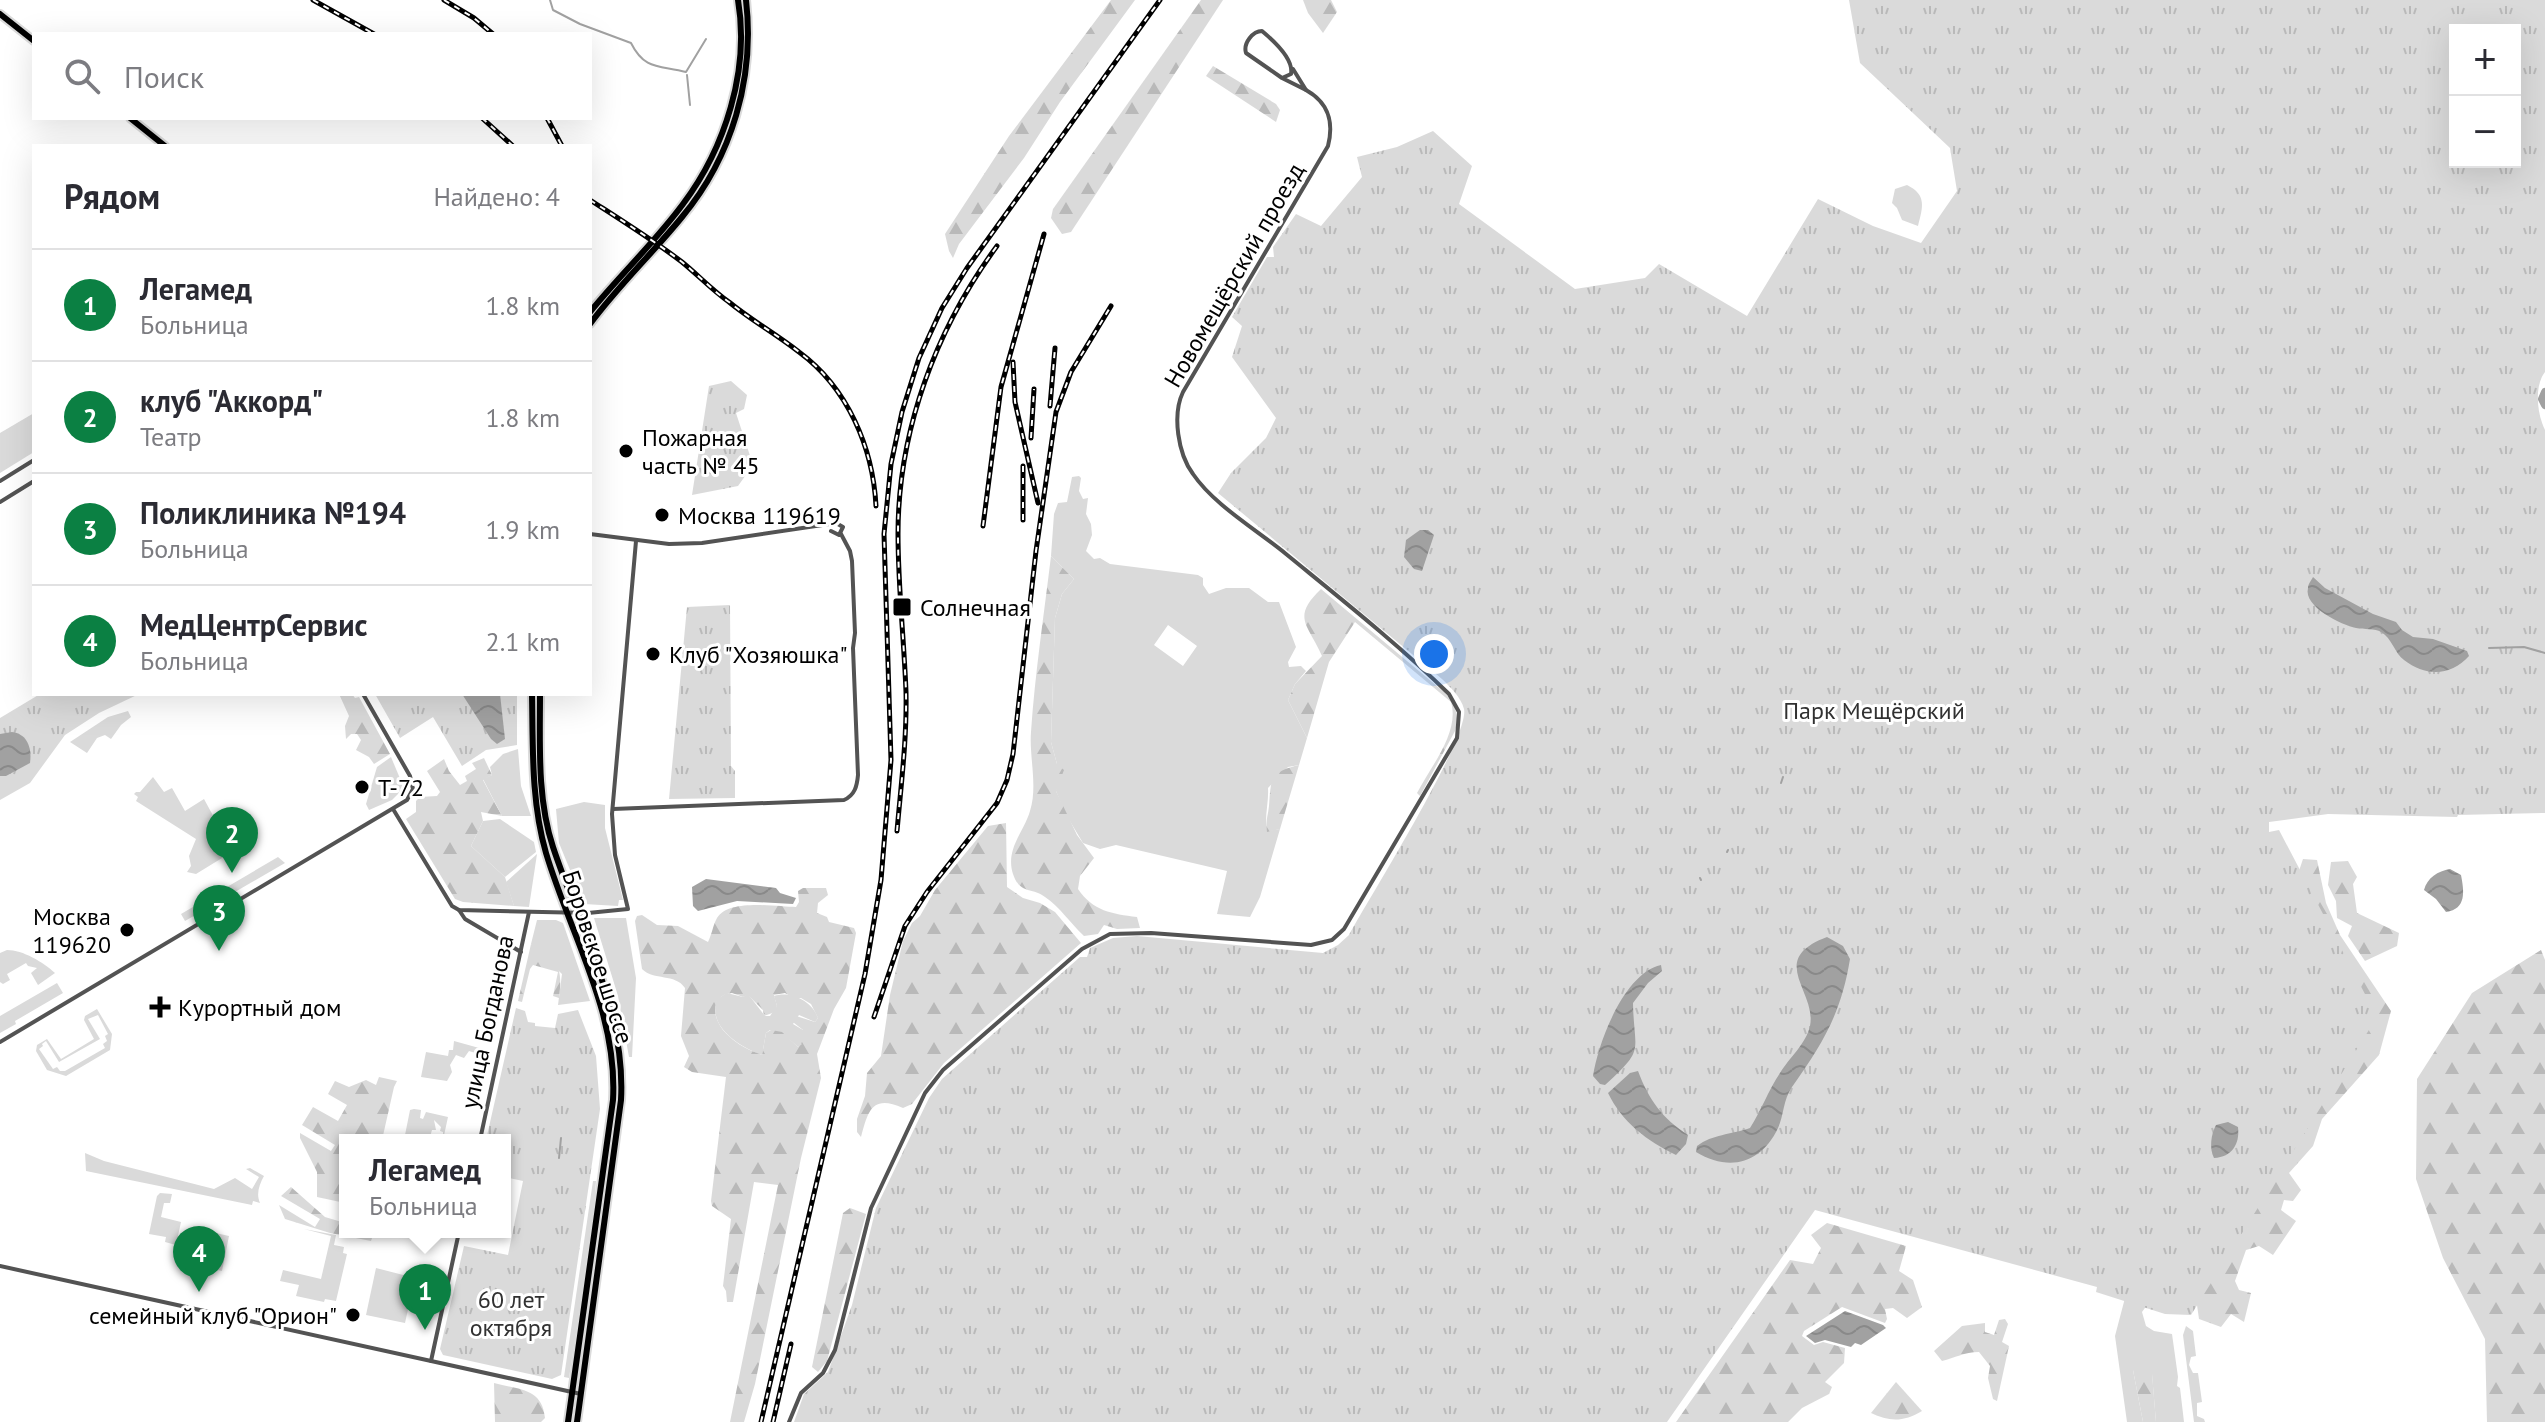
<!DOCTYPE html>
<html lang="ru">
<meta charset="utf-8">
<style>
:root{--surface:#fff;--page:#f2f2f3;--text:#2b2b33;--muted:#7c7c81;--line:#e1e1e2;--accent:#0b8043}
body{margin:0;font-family:"PT Sans",sans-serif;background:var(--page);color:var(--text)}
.controls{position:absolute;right:24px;top:24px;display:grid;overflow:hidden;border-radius:0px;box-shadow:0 8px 32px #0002}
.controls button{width:72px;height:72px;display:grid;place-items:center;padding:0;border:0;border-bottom:2px solid var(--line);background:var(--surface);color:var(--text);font:40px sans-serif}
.you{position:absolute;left:1434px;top:654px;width:28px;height:28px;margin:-20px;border:6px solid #fff;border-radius:50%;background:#1a73e8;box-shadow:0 0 0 12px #1a73e833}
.badge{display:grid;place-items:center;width:52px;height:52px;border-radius:50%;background:var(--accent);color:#fff;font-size:26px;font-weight:700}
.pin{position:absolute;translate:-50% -66px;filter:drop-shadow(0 2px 4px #0008)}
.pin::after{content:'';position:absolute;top:42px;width:28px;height:24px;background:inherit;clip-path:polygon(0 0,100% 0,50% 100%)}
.popup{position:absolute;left:339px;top:1134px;width:172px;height:104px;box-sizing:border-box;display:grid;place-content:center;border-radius:0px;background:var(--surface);filter:drop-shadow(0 2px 6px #0005);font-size:26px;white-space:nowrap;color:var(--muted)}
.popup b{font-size:30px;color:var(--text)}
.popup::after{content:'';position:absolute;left:50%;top:100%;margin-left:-16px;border:16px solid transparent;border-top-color:var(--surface)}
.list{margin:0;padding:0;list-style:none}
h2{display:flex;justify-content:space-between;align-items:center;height:104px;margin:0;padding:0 32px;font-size:34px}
h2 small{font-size:26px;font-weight:400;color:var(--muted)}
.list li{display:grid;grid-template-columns:52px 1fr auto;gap:24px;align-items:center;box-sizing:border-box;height:112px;padding:0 32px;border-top:2px solid var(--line)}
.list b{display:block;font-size:30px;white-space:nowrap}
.list p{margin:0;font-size:26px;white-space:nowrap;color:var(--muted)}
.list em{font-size:26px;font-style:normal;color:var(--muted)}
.icon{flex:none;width:44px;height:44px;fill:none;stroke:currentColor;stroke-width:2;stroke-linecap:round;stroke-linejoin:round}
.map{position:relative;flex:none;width:2545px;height:1422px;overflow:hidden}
.search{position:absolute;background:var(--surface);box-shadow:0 8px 32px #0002;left:32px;top:32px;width:560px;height:88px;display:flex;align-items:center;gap:20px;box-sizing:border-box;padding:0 28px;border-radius:0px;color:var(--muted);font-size:30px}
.panel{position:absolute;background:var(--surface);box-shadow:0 8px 32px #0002;left:32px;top:144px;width:560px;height:552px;border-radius:0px}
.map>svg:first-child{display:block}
.grass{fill:#dadada;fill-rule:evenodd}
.forest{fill:url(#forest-firs);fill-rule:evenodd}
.park{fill:url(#park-tufts);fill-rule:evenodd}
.water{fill:url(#water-waves)}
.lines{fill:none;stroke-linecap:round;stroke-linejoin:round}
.stream{stroke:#a1a1a1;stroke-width:2}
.river{stroke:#a1a1a1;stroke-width:8}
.major-casing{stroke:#dbdbdb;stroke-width:10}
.minor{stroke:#535353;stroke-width:4}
.major{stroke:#000;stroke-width:6}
.rail-casing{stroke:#000;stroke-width:5}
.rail{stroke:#fff;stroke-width:2;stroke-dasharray:6;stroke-linecap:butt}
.poi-dot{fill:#000;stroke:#fff;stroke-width:3}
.labels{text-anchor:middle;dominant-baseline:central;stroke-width:6;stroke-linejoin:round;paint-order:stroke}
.street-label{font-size:24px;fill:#000;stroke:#fff}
.poi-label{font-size:24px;fill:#000;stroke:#fff;text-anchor:start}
.park-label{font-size:24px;fill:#313131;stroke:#fff}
</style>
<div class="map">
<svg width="2545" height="1422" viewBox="0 0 2545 1422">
<defs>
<pattern id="forest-firs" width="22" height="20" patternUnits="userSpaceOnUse" patternTransform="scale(2)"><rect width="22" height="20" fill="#dadada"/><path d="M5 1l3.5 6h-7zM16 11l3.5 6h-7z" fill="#b9b9b9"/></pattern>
<pattern id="park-tufts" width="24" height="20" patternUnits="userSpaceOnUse" patternTransform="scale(2)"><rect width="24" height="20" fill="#dadada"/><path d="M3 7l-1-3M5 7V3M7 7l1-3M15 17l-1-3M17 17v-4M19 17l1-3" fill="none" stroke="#b9b9b9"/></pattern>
<pattern id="water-waves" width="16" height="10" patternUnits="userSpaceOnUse" patternTransform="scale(2)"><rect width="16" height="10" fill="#a1a1a1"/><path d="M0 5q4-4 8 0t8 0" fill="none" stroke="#898989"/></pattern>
</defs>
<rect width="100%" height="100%" fill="#fff"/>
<g class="grass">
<path d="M1907,185C1927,195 1923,207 1918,226L1902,220L1897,208L1892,203L1895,189Z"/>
<polygon points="34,413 34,452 0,473 0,433"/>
<path d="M1079,476L1081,478L1079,491L1083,499L1088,498L1086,514L1091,524L1092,535L1086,551L1094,559L1100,558L1110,564L1198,575L1203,578V585L1209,594L1226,588H1249L1268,602H1279L1296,647L1288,662L1289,667L1301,666L1306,671L1295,684L1288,700L1307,738L1299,765L1288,767L1268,788C1269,802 1264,818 1267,831L1280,829L1260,897L1250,917L1217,914L1227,871L1116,845L1100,849L1083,843L1065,813L1056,791L1057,764L1051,742L1055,618L1062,594L1074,579L1051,556L1054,514L1058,503L1067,502L1072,477ZM1168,625L1197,646L1183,666L1154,645Z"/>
<polygon points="128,711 131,717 121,725 111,739 105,735 97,738 87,753 70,742 108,717"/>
<polygon points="518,749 521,786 531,816 502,816 483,779 492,775 490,767 503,754"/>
<polygon points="391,757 404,788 392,800 369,810 366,804 377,767"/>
<polygon points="153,777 164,792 172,788 185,811 204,799 223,834 234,838 254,824 258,830 253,839 196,874 187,872 191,866 189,856 196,839 136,801 138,797 134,794 136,792 140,792"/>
<polygon points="584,802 605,805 605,828 623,900 619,900 618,906 584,904 559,843 556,809"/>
<polygon points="500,819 534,842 536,852 505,877 471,846 483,821"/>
<polygon points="537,854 529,907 514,906 506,882"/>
<polygon points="278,857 285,863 185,921 181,914"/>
<polygon points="594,918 626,918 636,978 632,1057 629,1057 618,996"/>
<polygon points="537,920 556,920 563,923 590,1001 558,1005 562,974 531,944"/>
<path d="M7,950C23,950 43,962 55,973L38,985L31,973L37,968L28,966L26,963L7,974L10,980L3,984L0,982V953Z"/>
<polygon points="57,983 63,993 15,1021 16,1024 0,1033 0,1016"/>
<path d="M727,993L743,997L748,994L765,1016H770L777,1006L774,996C791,990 813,1002 818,1018L815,1022L799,1015L793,1024L803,1030V1044L798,1047L790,1040L770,1030L766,1033L762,1055C740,1047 707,1027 717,999Z"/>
<path d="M97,1009L112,1034L110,1050L66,1076L47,1070L36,1051L37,1045L47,1039L61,1059L94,1039L84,1020L85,1016ZM98,1015L108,1034L105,1036L107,1041L103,1044L105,1048L65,1071H60L57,1067L53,1069L39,1049L43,1046L42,1044L46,1041L59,1062L100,1039L88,1019Z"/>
<polygon points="454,1041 490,1051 488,1057 469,1051 464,1058 456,1055 450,1065 452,1072 447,1081 421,1077 426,1052 448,1056 449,1050 453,1050"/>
<polygon points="414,1109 421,1110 420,1118 423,1119 426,1112 448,1117 443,1140 443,1132 440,1131 441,1127 434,1120 436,1130 432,1130 429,1140 415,1135 413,1140 404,1140 410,1110"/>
<path d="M85,1153L104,1161L214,1189L235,1178L252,1189L259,1177L246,1169L250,1168L264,1176C259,1185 256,1194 260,1203L253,1201L252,1205L86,1171Z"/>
<polygon points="593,1181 596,1181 593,1223 569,1378 564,1377"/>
<polygon points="160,1193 172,1194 170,1203 164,1203 161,1217 181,1222 176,1245 165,1242 166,1237 149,1234 157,1196"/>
<polygon points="198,1229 229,1236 222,1271 204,1267 205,1262 186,1258 190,1240 194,1241"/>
<polygon points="304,1229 336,1235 334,1245 344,1247 343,1253 347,1254 336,1301 325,1299 324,1302 296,1296 299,1285 280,1281 283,1270 321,1279 331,1236"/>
<polygon points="376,1268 415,1278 405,1323 366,1315"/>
<polygon points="2125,1298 2147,1305 2142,1312 2146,1326 2154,1331 2172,1334 2178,1377 2177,1386 2180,1388 2184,1422 2156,1422 2152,1374 2133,1370 2143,1422 2127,1422 2115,1336"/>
<polygon points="2186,1326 2193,1331 2196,1356 2191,1357 2189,1365 2193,1373 2198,1373 2202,1402 2197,1403 2197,1416 2204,1419 2205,1422 2194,1422 2183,1335"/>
</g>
<g class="forest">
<polygon points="1111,0 1135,0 1060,102 1024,158 959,244 953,258 949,251 945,234 1009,136"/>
<polygon points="1201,0 1223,0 1071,232 1062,234 1051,218 1053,209"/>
<polygon points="1303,0 1331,0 1337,12 1323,33 1308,13"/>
<polygon points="1213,66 1276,104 1280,110 1276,122 1206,76"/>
<path d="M1051,556L1074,579L1062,594L1055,618L1051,742L1057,764L1064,770L1056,791L1077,835L1094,858L1080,876L1078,889C1093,911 1112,914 1137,917L1140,928L1117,929L1104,925L1098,934L1084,936C1070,923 1060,907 1045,897C1032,887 1020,895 1013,874C1005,849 1024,832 1030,811C1038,786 1029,757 1031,732C1035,673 1044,615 1051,556Z"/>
<path d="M1321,589L1444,692C1455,704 1460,715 1455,731L1420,796L1417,793C1431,766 1460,732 1451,702L1355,622L1329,662L1307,738L1288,700L1295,684L1322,656C1308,624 1291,618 1321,589Z"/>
<polygon points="339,694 352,694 355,698 359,697 390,754 374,764 369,757 356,750 361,740 357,734 351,734 346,739 345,726 349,716"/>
<polygon points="484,758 492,775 483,780 502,816 481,812 483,821 471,846 505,877 514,906 463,902 455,899 406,819 416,812 416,801 420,797 437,796 440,792 427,771 444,759 449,771 460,785 467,781 465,776 476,769 472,763"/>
<path d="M1299,765L1280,829L1267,832C1265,822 1268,816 1269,806C1271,780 1269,772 1299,765Z"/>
<path d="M1006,823L1007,887L1023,898L1040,903L1055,912L1081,943L944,1063L912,1104L903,1108C872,1094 868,1111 861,1137L857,1132V1119L865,1096L867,1073L881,1056L890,995L903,941L912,923L920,916L935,890L988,826Z"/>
<polygon points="2303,859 2317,860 2326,903 2340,935 2391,1011 2379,1055 2322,1119 2313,1146 2289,1173 2301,1190 2293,1201 2284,1200 2281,1210 2296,1221 2273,1255 2259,1246 2246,1250 2235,1281 2239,1290 2251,1293 2244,1322 2231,1314 2221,1327 2199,1319 2194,1284 2265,972"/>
<polygon points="2348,861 2357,877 2353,884 2357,913 2399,933 2397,946 2365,961 2348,936 2352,926 2337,918 2336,901 2328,885 2331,862"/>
<path d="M803,888H826L828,895L818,903L817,913L827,917L829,922L854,928L856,933L846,988L834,1009L817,1054L821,1078L801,1158L755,1384L744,1422H730L778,1185L754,1182L733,1302H727L726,1291L723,1286L731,1219L712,1206L711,1201L726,1077L692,1072L684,1067L689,1056L681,1036L685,988C675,973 654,981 642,969L635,921L637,916L642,915L657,925L678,926L708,942C712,934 713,925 717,918C729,898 777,907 796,907L799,902L798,891ZM732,993L743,997L748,995L763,1010L764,1016L775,1012L777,1006L774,995L785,993L795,999L801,998L811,1004L818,1018L815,1022L793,1015L789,1019L803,1030L798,1041L802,1044L798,1047L782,1032L771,1030L766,1033L762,1055C749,1050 738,1045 729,1036C714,1024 706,996 732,993Z"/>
<path d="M531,944C559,957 563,970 559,998L553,996L558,972L533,965L530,969L522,1002L518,1001Z"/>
<polygon points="2541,950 2545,960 2545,1422 2487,1422 2485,1339 2443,1258 2416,1179 2417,1079 2472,993"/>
<polygon points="379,1077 397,1081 394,1087 382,1140 345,1140 345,1203 317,1197 317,1172 300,1138 300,1133 331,1151 335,1145 302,1125 313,1107 338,1121 347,1105 328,1094 335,1081 349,1087 366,1080 376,1085"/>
<polygon points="291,1187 325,1217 345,1223 345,1232 374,1232 371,1241 330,1233 285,1219 279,1205 315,1227 320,1219 281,1196"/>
<polygon points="850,1208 866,1214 827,1361 818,1372 812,1367 843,1213"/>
<polygon points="1827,1223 1906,1246 1899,1271 1913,1280 1922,1307 1907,1318 1893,1308 1885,1309 1887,1319 1885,1323 1842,1307 1804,1331 1802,1336 1814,1345 1823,1342 1845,1348 1844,1363 1825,1382 1832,1387 1829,1394 1802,1408 1788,1422 1676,1422 1790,1260 1813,1264 1821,1248 1811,1235"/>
<path d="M2005,1319L2008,1324L2002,1342L2009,1346L1997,1401L1993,1399L1988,1378L1990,1366L1979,1352C1964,1352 1955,1358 1942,1361L1934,1351L1962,1326L1985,1323V1332L1994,1335L1999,1320Z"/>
<polygon points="2138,1357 2152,1373 2156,1422 2143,1422 2133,1370"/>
<path d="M1896,1382L1922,1411C1904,1422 1889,1422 1871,1413Z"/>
<path d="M494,1383C520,1390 542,1388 545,1418L541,1422H495Z"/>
</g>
<g class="park">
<path d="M1849,0H2545V372C2534,386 2537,414 2545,430V813L2458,815L2457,817L2328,814L2269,822V832L2279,830L2377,1017L2191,1315L2165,1314L2096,1292L2097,1287L1815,1210L1667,1422H794L804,1394L828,1372L852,1305L876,1208L929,1098L942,1079L1080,957H1087L1090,948L1113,938L1137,936L1323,953L1338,945L1349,935C1368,900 1470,737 1464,709C1461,697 1450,687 1442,679L1218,493L1231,473L1266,438L1276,418L1232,357L1242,326L1232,317L1267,257H1274L1273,247L1296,214L1321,226L1362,177L1357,157L1397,147L1433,131L1472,166L1459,204L1575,289L1645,278L1659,264L1747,316L1818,199L1873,226L1921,243L1957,191L1950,148L1860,63ZM2455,30H2515V162H2455Z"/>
<polygon points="731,381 747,395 744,409 736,413 753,465 738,486 692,495 709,386"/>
<polygon points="730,605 731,766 735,771 735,798 669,799 687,607"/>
<polygon points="40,694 139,694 99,713 65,735 30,783 0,800 0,718"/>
<polygon points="375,694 517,694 517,745 486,750 462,766 433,717 400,738"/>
<polygon points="516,1008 525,1011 528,1022 535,1023 535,1026 555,1028 558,1014 578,1010 596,1056 600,1109 561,1375 552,1379 443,1355 440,1349 464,1246 508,1255 523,1181 505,1177 505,1140 486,1140"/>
</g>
<g class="water">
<polygon points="1428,530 1434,535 1422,571 1414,569 1404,557 1406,540 1420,530"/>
<path d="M2313,577L2325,588L2373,614L2396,622L2402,630L2413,637L2433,639L2467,651L2469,656C2451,676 2426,677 2404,660C2395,654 2392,638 2381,632C2375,628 2364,630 2356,628C2342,625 2303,607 2308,588C2308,584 2311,581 2313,577Z"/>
<polygon points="462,694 500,694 505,739 497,744 491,739"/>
<path d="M12,732C28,734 32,749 30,763L6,776H0V734Z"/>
<path d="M2450,869L2461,875C2464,891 2467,909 2446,912L2436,899L2424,890C2427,878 2438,871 2450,869Z"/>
<polygon points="706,879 776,888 780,893 796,898 793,904 737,901 698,911 693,906 692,887"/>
<path d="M1827,937L1843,946L1850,959C1841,1014 1823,1043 1792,1087C1783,1100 1784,1115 1778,1128C1761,1164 1729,1172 1696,1152L1697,1146C1713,1134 1730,1135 1750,1128C1761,1111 1768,1091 1780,1073C1789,1058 1806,1044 1810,1026C1817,991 1766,960 1827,937Z"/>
<path d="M1661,965L1662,971L1648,983L1633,1003C1634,1053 1646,1048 1605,1085L1600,1084L1593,1076C1598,1043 1624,973 1661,965Z"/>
<path d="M1638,1071C1649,1100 1662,1118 1688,1135L1686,1144L1676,1155C1647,1141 1622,1122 1608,1093L1630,1073Z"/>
<path d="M2228,1122L2238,1127C2240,1144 2232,1157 2214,1158C2209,1149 2211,1134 2216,1125Z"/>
<polygon points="1845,1311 1883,1325 1886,1328 1861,1345 1855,1343 1851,1347 1825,1340 1815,1343 1806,1336"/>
</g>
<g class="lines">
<g class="stream">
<path d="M550,0L553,10L580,24L631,43C645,71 660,65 686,72L706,39"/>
<polyline points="687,75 690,105"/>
<polyline points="2489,648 2524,647 2545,653"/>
<polyline points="1781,783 1783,777"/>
<polyline points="1727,852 1728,850"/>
<polyline points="1700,878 1701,880"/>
<polyline points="559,1158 561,1138"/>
</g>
<polyline class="river" points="2545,392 2542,399 2545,405"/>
<defs>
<g id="major">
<polyline points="0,14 34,41"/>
<polyline points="130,118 165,146"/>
<path d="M590,312C620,275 655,242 683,204C725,148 750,70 738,0"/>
<path d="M590,324C618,286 652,254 682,217C732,157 755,78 746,0"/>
<path d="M532,694C533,746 531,802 546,853C570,934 618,1012 613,1100L568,1422"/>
<path d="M540,694C540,744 537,799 553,847C580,929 626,1011 621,1100L577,1422"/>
</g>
</defs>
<use href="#major" class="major-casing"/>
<g class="minor">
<path d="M1282,78L1291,74C1294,59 1274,41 1262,31C1253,31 1243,43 1246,53L1282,78L1306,90L1293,69"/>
<polyline points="0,481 34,460"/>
<polyline points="0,502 34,481"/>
<polyline points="590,534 669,544 702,543 836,523 843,527 839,535 831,531"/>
<polyline points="393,809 452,906 459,910 588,913 628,909 615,855 612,814 636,541"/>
<path d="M613,809L844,800C855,795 857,786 858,775L853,648L855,633L852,561L850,551L841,534"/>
<polyline points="459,910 465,919 521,952"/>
<polyline points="0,1042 407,800 413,789 410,776 363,694"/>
<polyline points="480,1140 529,912"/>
<polyline points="0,1266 581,1394"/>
<polyline points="431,1361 459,1232"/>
<path d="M789,1422L801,1393L823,1373L835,1350L871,1208L925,1093L943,1070L1082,949L1110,934L1151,933L1311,945L1332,940L1344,929L1457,738L1459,712L1449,694C1398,644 1341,599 1286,554C1257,530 1214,505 1193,474C1178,454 1172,415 1183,392L1328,146C1334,122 1329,103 1306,90"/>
</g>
<use href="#major" class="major"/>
<defs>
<g id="rail">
<polyline points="313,0 374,34"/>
<polyline points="444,0 474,18 493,34"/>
<polyline points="482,118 513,146"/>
<polyline points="547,118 562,146"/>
<path d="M590,200C621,220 653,240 682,262C698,275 712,290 729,302C751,320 776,334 799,352C848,388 873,448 876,506"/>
<polyline points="1013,362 1015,402 1038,503"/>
<polyline points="1050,406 1055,348"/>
<polyline points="1031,438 1034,389"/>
<polyline points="1023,520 1023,466"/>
<polyline points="983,526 1001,387 1044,234"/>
<path d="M897,831C901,785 907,739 906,692C904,639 898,587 898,534C898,430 936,329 997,246"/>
<polyline points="874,1017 905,926 927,892 997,803 1007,780 1013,754 1036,551 1056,412 1071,372 1111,306"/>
<polyline points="761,1422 865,974 881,880 891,760 884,534 891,464 902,412 919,358 942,308 967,268 1160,0"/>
<polyline points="773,1422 791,1344"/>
</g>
</defs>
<use href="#rail" class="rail-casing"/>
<use href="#rail" class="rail"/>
</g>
<g class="poi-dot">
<circle cx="626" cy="451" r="8"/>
<circle cx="662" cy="515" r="8"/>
<rect x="892" y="597" width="20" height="20" rx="4"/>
<circle cx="653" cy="654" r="8"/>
<circle cx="362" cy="787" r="8"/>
<circle cx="127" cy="930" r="8"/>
<path d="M156 995h8v8h8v8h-8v8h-8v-8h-8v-8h8z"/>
<circle cx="353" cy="1315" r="8"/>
</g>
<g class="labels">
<g class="street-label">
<text transform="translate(1234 275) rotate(-60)">Новомещёрский проезд</text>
<text transform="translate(598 957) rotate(72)">Боровское шоссе</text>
<text transform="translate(487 1022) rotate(-78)">улица Богданова</text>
</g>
<g class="poi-label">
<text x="642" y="437">Пожарная<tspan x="642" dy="28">часть № 45</tspan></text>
<text x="678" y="515">Москва 119619</text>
<text x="920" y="607">Солнечная</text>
<text x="669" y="654">Клуб "Хозяюшка"</text>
<text x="378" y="787">Т-72</text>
<text x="111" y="916" text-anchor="end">Москва<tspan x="111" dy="28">119620</tspan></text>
<text x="178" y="1007">Курортный дом</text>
<text x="337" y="1315" text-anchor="end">семейный клуб "Орион"</text>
</g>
<g class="park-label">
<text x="1874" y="710">Парк Мещёрский</text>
<text x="511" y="1299">60 лет<tspan x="511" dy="28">октября</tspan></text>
</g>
</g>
</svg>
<div class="controls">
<button>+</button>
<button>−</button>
</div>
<div class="you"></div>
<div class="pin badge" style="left:425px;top:1330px">1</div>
<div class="popup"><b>Легамед</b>Больница</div>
<div class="pin badge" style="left:232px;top:873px">2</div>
<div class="pin badge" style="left:219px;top:951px">3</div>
<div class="pin badge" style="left:199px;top:1292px">4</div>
<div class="search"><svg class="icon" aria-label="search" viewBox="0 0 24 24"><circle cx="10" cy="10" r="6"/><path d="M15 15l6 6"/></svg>Поиск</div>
<section class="panel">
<h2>Рядом<small>Найдено: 4</small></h2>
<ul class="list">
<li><span class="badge">1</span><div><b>Легамед</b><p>Больница</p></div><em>1.8 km</em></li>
<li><span class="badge">2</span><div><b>клуб &quot;Аккорд&quot;</b><p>Театр</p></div><em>1.8 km</em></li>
<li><span class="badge">3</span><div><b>Поликлиника №194</b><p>Больница</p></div><em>1.9 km</em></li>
<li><span class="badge">4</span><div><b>МедЦентрСервис</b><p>Больница</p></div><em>2.1 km</em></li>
</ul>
</section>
</div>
